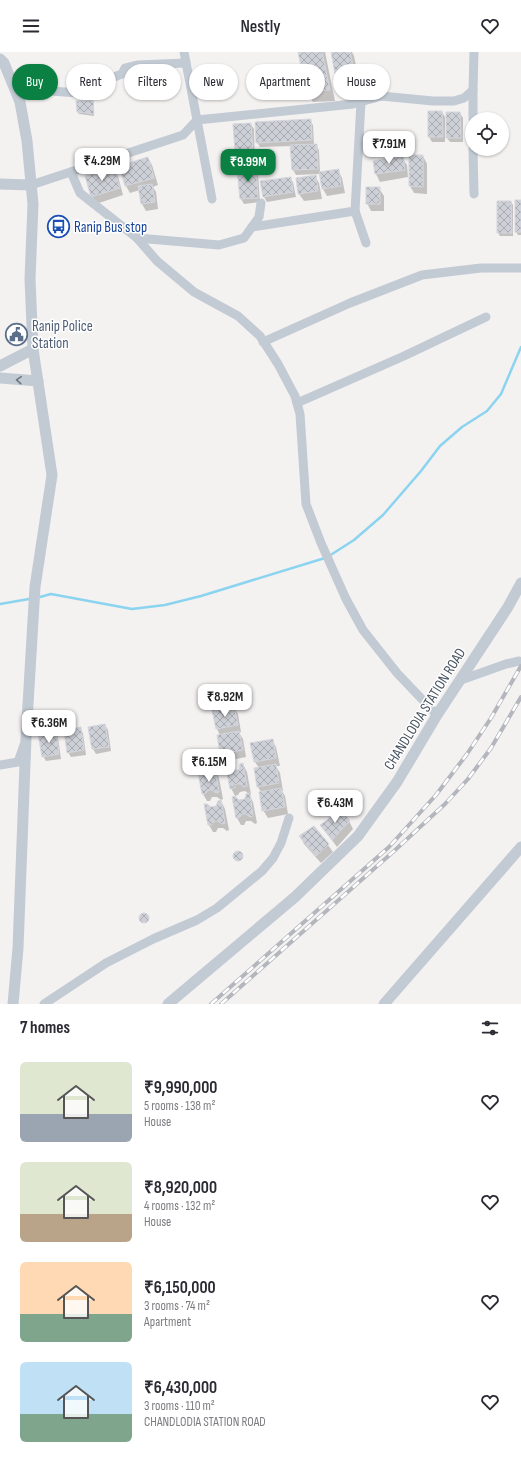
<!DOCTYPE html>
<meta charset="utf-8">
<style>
body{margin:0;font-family:"Sofia Sans Condensed",sans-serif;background:#f7f7f7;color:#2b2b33;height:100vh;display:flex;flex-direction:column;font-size:15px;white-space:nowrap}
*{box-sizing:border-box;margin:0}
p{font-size:13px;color:#7c7c81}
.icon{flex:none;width:22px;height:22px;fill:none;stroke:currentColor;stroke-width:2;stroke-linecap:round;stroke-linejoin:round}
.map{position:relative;height:952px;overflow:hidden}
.sheet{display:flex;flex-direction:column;background:#fff;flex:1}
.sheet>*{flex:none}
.banner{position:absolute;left:12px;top:12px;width:497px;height:36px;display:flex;gap:8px}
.tools{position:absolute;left:465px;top:60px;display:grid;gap:8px}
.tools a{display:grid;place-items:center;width:44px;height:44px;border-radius:50%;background:#fff;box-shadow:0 1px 3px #0004;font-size:20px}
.price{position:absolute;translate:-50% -34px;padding:0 9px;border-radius:8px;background:#fff;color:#222;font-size:13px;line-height:26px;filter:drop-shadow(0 1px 2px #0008)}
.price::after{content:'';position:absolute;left:50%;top:24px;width:12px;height:9px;margin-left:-6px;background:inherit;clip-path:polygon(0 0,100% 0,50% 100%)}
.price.selected{background:#0b8043;color:#fff}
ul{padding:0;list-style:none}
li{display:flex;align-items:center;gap:12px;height:100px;padding:0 20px}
li span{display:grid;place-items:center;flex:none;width:112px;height:80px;border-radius:6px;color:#555}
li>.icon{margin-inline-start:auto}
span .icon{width:48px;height:48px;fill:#fffc;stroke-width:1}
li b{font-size:17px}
h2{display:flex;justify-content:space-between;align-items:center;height:48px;padding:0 20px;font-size:17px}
.chip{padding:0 14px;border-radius:18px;background:#fff;box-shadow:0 1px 3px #0004;font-size:14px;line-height:36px}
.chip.selected{background:#0b8043;color:#fff}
header{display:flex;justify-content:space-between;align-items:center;height:52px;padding:0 20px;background:#fff;font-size:18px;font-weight:600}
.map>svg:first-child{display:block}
.shadow{fill:#0003}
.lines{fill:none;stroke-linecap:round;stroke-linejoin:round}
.stream{stroke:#8bd4f0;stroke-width:2.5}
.building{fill:url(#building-cross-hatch);stroke:#d5d7dd}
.minor{stroke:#c2cad3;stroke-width:9}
.tertiary{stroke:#c2cad3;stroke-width:11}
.rail-casing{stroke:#b3b6bc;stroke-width:4}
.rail{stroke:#fff;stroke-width:2.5;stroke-dasharray:8;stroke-linecap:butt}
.oneway{stroke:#6d7782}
.labels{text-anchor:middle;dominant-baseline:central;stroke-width:3;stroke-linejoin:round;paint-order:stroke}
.transit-label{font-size:15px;fill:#164399;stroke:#fff;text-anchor:start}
.service-label{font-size:15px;fill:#4e5e75;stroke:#fff;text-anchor:start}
.street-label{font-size:15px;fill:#485360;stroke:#fff}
</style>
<header><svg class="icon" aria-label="menu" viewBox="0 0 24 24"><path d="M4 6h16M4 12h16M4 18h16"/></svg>Nestly<svg class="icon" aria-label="heart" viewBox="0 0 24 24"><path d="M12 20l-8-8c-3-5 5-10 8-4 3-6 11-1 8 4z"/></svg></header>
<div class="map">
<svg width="521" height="952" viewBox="0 0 521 952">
<defs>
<pattern id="building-cross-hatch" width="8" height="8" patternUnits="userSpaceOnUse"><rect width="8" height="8" fill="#cdd0d6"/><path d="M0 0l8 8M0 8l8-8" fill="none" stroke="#a8abb1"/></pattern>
</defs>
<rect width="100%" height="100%" fill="#f4f1f1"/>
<g class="shadow">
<polygon points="299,0 325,0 335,49 313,50 307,40"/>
<polygon points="332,0 352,0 354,4 360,33 353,31 342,32 336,22"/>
<polygon points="93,49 94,51 94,64 79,62 78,60"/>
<polygon points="442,60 445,65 445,90 432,90 429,85"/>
<polygon points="460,61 463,66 463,90 450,90 447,86"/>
<polygon points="310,69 313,73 314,93 316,93 319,98 320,121 338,118 342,126 345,141 327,144 323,137 320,122 296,123 293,118 292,94 260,95 257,90"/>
<polygon points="251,72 254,77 255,116 258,121 260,150 244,152 241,147 240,118 237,112"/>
<polygon points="423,104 427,112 427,142 414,141 410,134"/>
<polygon points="148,106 152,113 158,133 153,135 156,140 158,157 146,159 142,152 140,138 130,141 126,134 120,114"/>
<polygon points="402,106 407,113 408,125 380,130 376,122 374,110"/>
<polygon points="113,117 118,124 123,143 96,152 92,144"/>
<polygon points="315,124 319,131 322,147 304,149 299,142 297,127"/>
<polygon points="290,126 293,130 296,145 267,150 264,145"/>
<polygon points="379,136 384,144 384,159 371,159 367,151"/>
<polygon points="521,149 521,183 518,183 516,180"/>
<polygon points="511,150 513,153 513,184 500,184 498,181"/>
<polygon points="234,655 238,662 241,680 239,681 243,687 246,705 226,709 221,702 220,683 217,677"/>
<polygon points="105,673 108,678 111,699 96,702 93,697 89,675"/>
<polygon points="80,676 83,681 86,703 71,705 68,700"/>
<polygon points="55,680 58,685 61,707 46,709 43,704"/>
<polygon points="272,688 276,695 280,714 276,714 280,721 283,739 282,739 285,744 288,762 268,766 263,758 261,740 258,735 255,717 259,716 255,710 252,692"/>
<polygon points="243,712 247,720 251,742 249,742 253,750 257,771 255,772 251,769 246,769 244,773 241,773 237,766 239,749 245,748 249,742 245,739 240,740 238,743 235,744 231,736 233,720 239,718"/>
<polygon points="215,718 219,726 223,747 221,748 217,745 212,745 210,749 207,749 203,742 199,722 205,725 211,724"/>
<polygon points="221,749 225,757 229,778 227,779 223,776 218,776 216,780 213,780 209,773 211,756 217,755"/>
<polygon points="349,769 353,777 337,795 321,773"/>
<polygon points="300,784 328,793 333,800 321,811 304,792"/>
<circle cx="238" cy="805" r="4"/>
<circle cx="145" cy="866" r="4"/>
</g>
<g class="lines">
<g class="stream">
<polyline points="329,504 354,488 383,463 421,419 440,394 462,375 487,359 501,342 521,295"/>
<polyline points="40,545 51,542 132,557 165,553 201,544 325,506"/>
<polyline points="0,552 29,547"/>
</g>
</g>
<g class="building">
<polygon points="298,0 322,0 330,38 306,40"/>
<polygon points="331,0 350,0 355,23 346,20 335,22"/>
<polygon points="93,48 94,62 77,60 76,49"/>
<polygon points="428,59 442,59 443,85 428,85"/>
<polygon points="446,60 460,60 461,86 446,86"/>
<polygon points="311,67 312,88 256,91 255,70"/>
<polygon points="251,71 254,112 236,113 233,72"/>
<polygon points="317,92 318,117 292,118 290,93"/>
<polygon points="409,103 423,103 423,135 409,134"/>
<polygon points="403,104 405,118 375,122 373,109"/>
<polygon points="148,105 154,126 125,134 119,114"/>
<polygon points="114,115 120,136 91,145 85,124"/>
<polygon points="256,115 258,146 240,147 237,117"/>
<polygon points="339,117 341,134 322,137 319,120"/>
<polygon points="316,123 318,139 298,142 296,126"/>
<polygon points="291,125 293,140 263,145 260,129"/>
<polygon points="152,132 155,150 141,152 138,134"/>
<rect x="366" y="135" width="14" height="17"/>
<rect x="515" y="148" width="6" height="32"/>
<polygon points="497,149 511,149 512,181 497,181"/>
<polygon points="234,654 238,673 216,677 212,658"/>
<polygon points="105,672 109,695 92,697 88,675"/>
<polygon points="81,675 84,698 67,701 64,678"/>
<polygon points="56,679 59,702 42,705 38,682"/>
<polygon points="239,679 243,698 220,702 217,683"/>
<polygon points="273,687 276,706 254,710 250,691"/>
<polygon points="243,711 247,734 244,735 240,732 236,732 234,736 230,737 226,716 229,715 233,718 239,718 240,712"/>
<polygon points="276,712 279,731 257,735 254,716"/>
<polygon points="215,717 219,740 216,741 212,738 208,738 206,741 202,742 198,721 201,721 205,724 211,723 212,718"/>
<polygon points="281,736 285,755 262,759 259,740"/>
<polygon points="250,741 253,764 250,765 246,762 242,762 240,765 236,766 232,745 235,744 239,748 245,747 246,742"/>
<polygon points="221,748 225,771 222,772 218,769 214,769 212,773 208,773 204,752 207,752 211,755 216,754 218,749"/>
<polygon points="341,758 350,769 332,788 320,773"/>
<polygon points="314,774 329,792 316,804 299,784"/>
<circle cx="238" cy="804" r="5"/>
<circle cx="144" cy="866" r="5"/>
</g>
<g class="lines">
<g class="minor">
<polyline points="17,43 50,39 79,41 86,38 93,31 101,28 114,25 122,22 125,16 137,13 186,11"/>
<polyline points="473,67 473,38"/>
<polyline points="473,97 474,142"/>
<polyline points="71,120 80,141 137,186 157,209 194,240 238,264 260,284 278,312 295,344 300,362 306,452 321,491 346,547 363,578 397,621 437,663"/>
<polyline points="31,133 183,83 197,68 184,0"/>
<polyline points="212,147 197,68 353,52 381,44 433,49 454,49 464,46 473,38 474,0"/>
<polyline points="355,159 366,191"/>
<polyline points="252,175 355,159 361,50"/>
<polyline points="137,186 219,193 244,186 259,165 261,151"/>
<polyline points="263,290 350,251 422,223 481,216 521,216"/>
<polyline points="297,351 404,304 486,265"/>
<polyline points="461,628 506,612 519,609"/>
<polyline points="0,713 18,710 24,693"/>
<polyline points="44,952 106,911 153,887 197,868 217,856 262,819 273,806 281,791 289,766"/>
</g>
<g class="tertiary">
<polyline points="0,7 4,11 20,50 27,89 33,152 30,227 33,297 52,423 35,535 26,686 18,896 13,952"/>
<polyline points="0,132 31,133"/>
<polyline points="0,314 33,297"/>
<polyline points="0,326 38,329"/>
<polyline points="168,952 295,845 358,784 397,730 437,663 508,555 521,531"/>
<polyline points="384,952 521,795"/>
</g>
<defs>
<g id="rail">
<polyline points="211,952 389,795 436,743 467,702 491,666 521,614"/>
<polyline points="221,952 393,800 445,752 468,727 491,696 521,645"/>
</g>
</defs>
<use href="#rail" class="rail-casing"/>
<use href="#rail" class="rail"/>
</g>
<defs><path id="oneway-chevron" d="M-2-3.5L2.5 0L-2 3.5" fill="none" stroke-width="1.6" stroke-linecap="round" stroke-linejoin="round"/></defs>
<use class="oneway" href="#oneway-chevron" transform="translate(19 328) rotate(-176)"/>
<defs>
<symbol id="bus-ring" viewBox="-11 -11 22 22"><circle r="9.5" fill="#fff" stroke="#1a4fb4" stroke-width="1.5"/><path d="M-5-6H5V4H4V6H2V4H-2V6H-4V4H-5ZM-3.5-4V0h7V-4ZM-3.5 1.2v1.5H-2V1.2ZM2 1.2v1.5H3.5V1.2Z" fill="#1a4fb4"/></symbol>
<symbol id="civic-ring" viewBox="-11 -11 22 22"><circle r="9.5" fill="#fff" stroke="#5c6f8a" stroke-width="1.5"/><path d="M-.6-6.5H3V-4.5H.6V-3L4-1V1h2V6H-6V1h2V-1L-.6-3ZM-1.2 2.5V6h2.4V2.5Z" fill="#5c6f8a"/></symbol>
</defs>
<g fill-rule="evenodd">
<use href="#bus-ring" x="46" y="162" width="25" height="25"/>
<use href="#civic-ring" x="4" y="270" width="25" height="25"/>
</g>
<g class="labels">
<g class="transit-label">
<text x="74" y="175">Ranip Bus stop</text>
</g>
<g class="service-label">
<text x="32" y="274">Ranip Police<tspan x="32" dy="17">Station</tspan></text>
</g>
<g class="street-label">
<text transform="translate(425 657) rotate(-58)">CHANDLODIA STATION ROAD</text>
</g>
</g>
</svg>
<div class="tools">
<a><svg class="icon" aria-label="locate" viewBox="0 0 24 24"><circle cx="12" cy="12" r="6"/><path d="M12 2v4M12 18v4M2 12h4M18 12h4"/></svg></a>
</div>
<b class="price" style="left:389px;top:113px">₹7.91M</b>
<b class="price" style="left:102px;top:130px">₹4.29M</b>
<b class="price selected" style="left:248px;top:131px">₹9.99M</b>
<b class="price" style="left:225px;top:666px">₹8.92M</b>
<b class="price" style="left:49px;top:692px">₹6.36M</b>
<b class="price" style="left:209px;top:731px">₹6.15M</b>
<b class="price" style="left:335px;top:772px">₹6.43M</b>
<div class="banner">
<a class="chip selected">Buy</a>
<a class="chip">Rent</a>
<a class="chip">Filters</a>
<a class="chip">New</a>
<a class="chip">Apartment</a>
<a class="chip">House</a>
</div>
</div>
<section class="sheet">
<h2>7 homes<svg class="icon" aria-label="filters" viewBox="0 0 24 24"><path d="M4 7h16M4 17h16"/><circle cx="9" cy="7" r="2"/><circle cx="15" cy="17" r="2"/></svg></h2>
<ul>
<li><span style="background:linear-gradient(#dfe7d0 65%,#9aa5b1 0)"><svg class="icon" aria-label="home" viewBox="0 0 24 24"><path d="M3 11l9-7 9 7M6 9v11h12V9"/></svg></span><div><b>₹9,990,000</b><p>5 rooms · 138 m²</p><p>House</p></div><svg class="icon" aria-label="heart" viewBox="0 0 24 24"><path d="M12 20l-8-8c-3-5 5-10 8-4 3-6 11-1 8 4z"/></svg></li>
<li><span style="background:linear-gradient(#dfe7d0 65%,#b9a48a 0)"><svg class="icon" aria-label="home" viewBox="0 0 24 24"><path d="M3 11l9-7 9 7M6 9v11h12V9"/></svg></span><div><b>₹8,920,000</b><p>4 rooms · 132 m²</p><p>House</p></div><svg class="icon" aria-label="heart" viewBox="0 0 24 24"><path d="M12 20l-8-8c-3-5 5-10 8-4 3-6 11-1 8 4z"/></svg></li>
<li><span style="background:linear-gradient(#ffd9b3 65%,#7fa58c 0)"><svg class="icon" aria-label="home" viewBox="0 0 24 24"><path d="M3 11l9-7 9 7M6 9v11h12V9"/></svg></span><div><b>₹6,150,000</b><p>3 rooms · 74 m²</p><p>Apartment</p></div><svg class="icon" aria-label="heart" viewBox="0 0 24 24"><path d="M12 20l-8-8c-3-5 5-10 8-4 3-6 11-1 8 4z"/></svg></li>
<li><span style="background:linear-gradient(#bfe0f5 65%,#7fa58c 0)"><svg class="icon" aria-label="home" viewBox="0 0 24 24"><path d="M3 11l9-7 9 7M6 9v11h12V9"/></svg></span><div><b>₹6,430,000</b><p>3 rooms · 110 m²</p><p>CHANDLODIA STATION ROAD</p></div><svg class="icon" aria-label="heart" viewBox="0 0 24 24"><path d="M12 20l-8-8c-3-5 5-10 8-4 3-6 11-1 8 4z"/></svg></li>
</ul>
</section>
